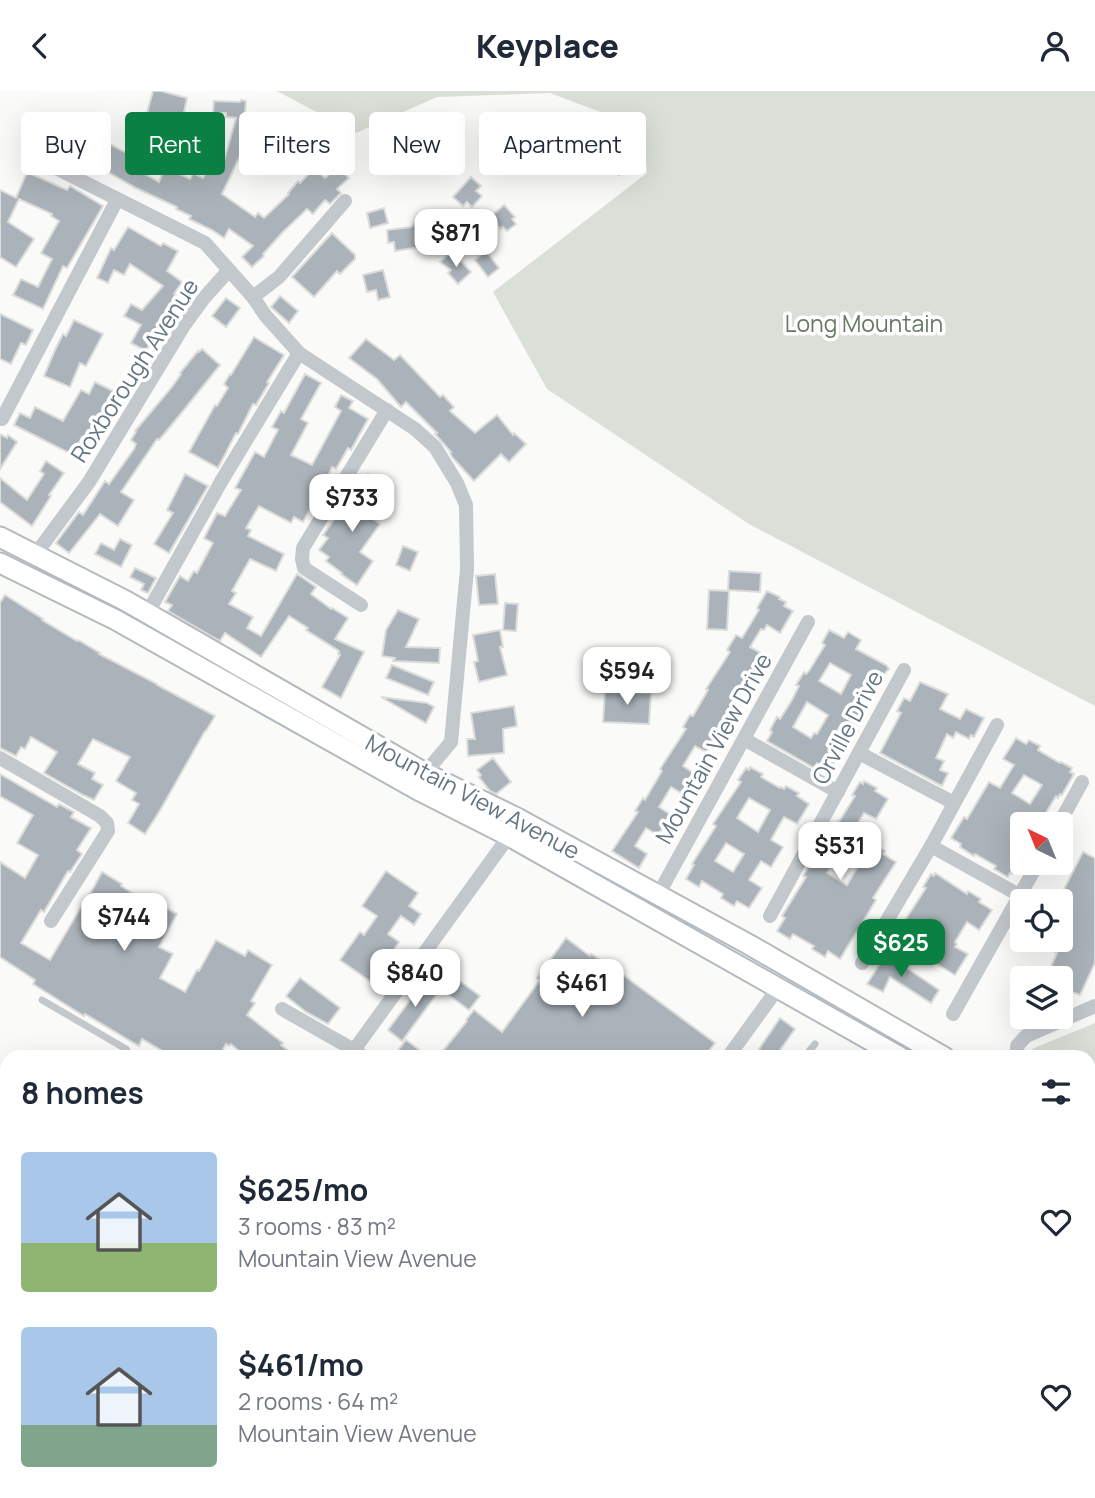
<!DOCTYPE html>
<meta charset="utf-8">
<style>
body{margin:0;font-family:Manrope,sans-serif;background:#f6f6f7;color:#1f2937;height:100vh;display:flex;flex-direction:column;font-size:26px;white-space:nowrap}
*{box-sizing:border-box;margin:0}
p{font-size:23px;color:#747a83}
.icon{flex:none;width:38px;height:38px;fill:none;stroke:currentColor;stroke-width:2;stroke-linecap:round;stroke-linejoin:round}
.map{position:relative;flex:1;overflow:hidden}
.drawer{position:absolute;left:0px;top:959px;width:1096px;height:448px;display:flex;flex-direction:column;background:#fff;border-radius:21px 21px 0 0;box-shadow:0 7px 28px #0002}
.drawer>*{flex:none}
.hud{position:absolute;left:21px;top:21px;width:700px;height:63px;display:flex;gap:14px}
.needle{width:46px;rotate:317deg}
.fabs{position:absolute;left:1010px;top:721px;display:grid;gap:14px}
.fabs a{display:grid;place-items:center;width:63px;height:63px;border-radius:7px;background:#fff;box-shadow:0 7px 28px #0002;font-size:35px}
.price{position:absolute;translate:-50% -60px;padding:0 16px;border-radius:14px;background:#fff;color:#222;font-size:23px;line-height:46px;filter:drop-shadow(0 2px 4px #0008)}
.price::after{content:'';position:absolute;left:50%;top:42px;width:21px;height:16px;margin-left:-10px;background:inherit;clip-path:polygon(0 0,100% 0,50% 100%)}
.price.active{background:#0b8043;color:#fff}
ul{padding:0;list-style:none}
li{display:flex;align-items:center;gap:21px;height:175px;padding:0 21px}
li span{display:grid;place-items:center;flex:none;width:196px;height:140px;border-radius:7px;color:#555}
li>.icon{margin-inline-start:auto}
span .icon{width:84px;height:84px;fill:#fffc;stroke-width:1}
li b{font-size:30px}
h2{display:flex;justify-content:space-between;align-items:center;height:84px;padding:0 21px;font-size:30px}
.pill{padding:0 24px;border-radius:7px;background:#fff;box-shadow:0 7px 28px #0002;font-size:24px;line-height:63px}
.pill.active{background:#0b8043;color:#fff}
header{display:flex;justify-content:space-between;align-items:center;height:91px;padding:0 21px;background:#fff;font-size:32px;font-weight:800}
.map>svg:first-child{display:block}
.built{fill:#e8e9e9}
.green{fill:#dadfd7}
.lines{fill:none;stroke-linecap:round;stroke-linejoin:round}
.canal{stroke:#bbc7cb;stroke-width:14}
.building{fill:#aab3b9;stroke:#dcdcda;stroke-width:2;fill-rule:evenodd}
.secondary-casing{stroke:#b3babf;stroke-width:23}
.lane{stroke:#c3c8cc;stroke-width:7}
.street{stroke:#c3c8cc;stroke-width:14}
.secondary{stroke:#fff;stroke-width:19}
.labels{text-anchor:middle;dominant-baseline:central;stroke-width:7;stroke-linejoin:round;paint-order:stroke}
.park-label{font-size:23px;fill:#687a64;stroke:#fff}
.street-label{font-size:23px;fill:#657683;stroke:#fff}
</style>
<header><svg class="icon" aria-label="back" viewBox="0 0 24 24"><path d="M15 5l-7 7 7 7"/></svg>Keyplace<svg class="icon" aria-label="person" viewBox="0 0 24 24"><circle cx="12" cy="8" r="4"/><path d="M4 21q1-7 8-7t8 7"/></svg></header>
<div class="map">
<svg width="1095" height="1407" viewBox="0 0 1095 1407">
<rect width="100%" height="100%" fill="#fafaf8"/>
<g class="built">
<polygon points="1089,1084 1095,1087 1095,1407 90,1407 79,1400 1088,1400"/>
<polygon points="7,1270 7,1355 0,1351 0,1280"/>
</g>
<g class="green">
<polygon points="277,0 1095,0 1095,615 749,433 547,298 493,201 647,82 643,37 550,2 437,6 356,42"/>
<polygon points="1095,932 1095,1037 1089,1033 1088,966 1032,966 1032,958"/>
<polygon points="923,1400 1082,1400 1089,1407 908,1407"/>
</g>
<g class="lines">
<g class="canal">
<polyline points="0,1286 7,1285"/>
<polyline points="737,1400 746,1407"/>
</g>
</g>
<g class="building">
<polygon points="153,0 161,0 187,7 184,21 188,23 182,47 143,37"/>
<polygon points="241,9 246,10 245,23 249,27 245,27 244,41 273,49 288,62 281,71 278,68 269,80 257,70 240,65 222,103 255,126 258,122 264,127 289,103 288,102 298,90 300,92 314,77 325,87 338,75 349,87 337,98 341,102 330,113 325,109 313,123 307,118 282,142 263,163 264,165 252,176 242,166 253,155 229,138 224,147 212,139 189,128 191,125 176,118 177,116 136,97 94,73 90,79 77,71 78,68 58,57 60,53 49,48 52,43 47,40 54,27 61,32 63,28 89,42 96,30 109,37 103,49 137,68 132,76 159,91 165,76 190,88 193,82 203,87 211,72 222,78 236,27 226,26 226,22 213,22 214,10 240,11"/>
<polygon points="575,32 584,39 559,71 557,70 567,41"/>
<polygon points="307,33 320,36 316,54 302,50"/>
<polygon points="614,58 630,70 619,84 603,72"/>
<polygon points="27,81 67,99 70,95 103,115 67,177 63,175 43,218 13,204 21,188 38,196 52,168 41,162 59,130 51,125 52,123 19,108 8,131 34,148 16,176 0,166 0,99 16,107"/>
<polygon points="471,86 481,95 476,100 482,105 472,116 467,111 463,115 453,106"/>
<polygon points="504,114 515,126 512,128 516,133 507,140 503,136 501,138 490,126"/>
<polygon points="384,117 388,132 370,137 367,122"/>
<polygon points="429,120 437,130 427,139 442,150 430,163 420,156 395,160 394,151 388,152 387,139 411,136"/>
<polygon points="128,136 161,155 163,152 178,160 167,180 182,191 174,203 178,205 151,246 153,247 146,260 131,252 141,234 124,225 131,213 142,219 163,195 130,173 124,184 114,179 108,192 97,187 111,157 114,159"/>
<polygon points="332,142 355,164 355,168 340,183 337,180 314,206 292,186"/>
<polygon points="486,160 499,177 488,186 475,169"/>
<polygon points="449,163 459,171 461,170 471,181 458,193 448,182 451,179 440,171"/>
<polygon points="383,179 390,206 378,209 376,199 367,201 363,184"/>
<polygon points="280,205 298,220 289,232 271,216"/>
<polygon points="226,207 240,217 226,236 212,225"/>
<polygon points="0,223 33,239 26,254 21,252 11,273 0,268"/>
<polygon points="74,229 103,243 86,275 80,272 70,296 44,285 55,259 63,243 66,245"/>
<polygon points="254,246 284,264 267,291 269,292 256,314 253,313 238,343 236,342 218,377 189,361 215,314 217,315 228,297 224,293 230,283 231,284"/>
<polygon points="366,248 394,269 400,264 440,306 443,304 454,316 450,320 475,342 497,324 513,344 514,342 526,353 509,371 501,363 474,390 452,366 450,362 451,361 435,343 437,342 406,311 401,316 377,288 349,267"/>
<polygon points="202,258 220,274 179,325 159,349 157,348 121,401 134,409 118,435 100,423 69,462 56,452 79,421 83,424 105,390 109,393 134,358 136,353 131,349 136,341 135,340 172,296 181,283 180,282 198,260 199,261"/>
<polygon points="305,283 321,292 301,328 308,332 291,364 312,374 341,320 335,316 341,304 353,310 349,317 368,328 351,359 348,357 336,378 332,376 321,400 325,402 319,413 314,411 303,431 294,426 291,432 259,415 246,437 251,439 248,445 284,463 276,480 250,468 232,500 236,502 229,513 253,526 247,537 261,545 297,483 316,496 311,503 331,518 332,517 348,527 335,548 364,561 341,607 322,596 340,564 338,563 339,560 306,539 308,537 289,525 261,566 225,542 220,550 168,520 172,514 165,511 180,485 188,490 194,480 197,482 213,452 204,447 217,422 225,425 241,399 235,397 255,361 264,366 278,339 272,336 281,320 284,322"/>
<polygon points="95,291 117,302 91,351 82,346 73,364 14,334 20,322 30,327 35,316 63,330 81,299 89,303"/>
<polygon points="0,343 7,347 8,344 17,351 0,378"/>
<polygon points="46,370 64,382 49,404 51,405 32,435 0,411 0,387 27,409 44,383 40,380"/>
<polygon points="185,383 208,395 169,462 154,453 173,422 167,419"/>
<polygon points="368,383 382,393 368,411 369,412 363,421 380,433 360,461 373,470 357,494 341,483 342,482 326,470 329,466 319,459 328,447 323,444"/>
<polygon points="120,448 132,454 121,476 95,463 101,452 114,459"/>
<polygon points="403,455 418,461 410,480 396,474"/>
<polygon points="135,477 156,487 148,502 141,499 144,493 130,486"/>
<polygon points="729,480 761,482 760,501 728,499"/>
<polygon points="495,483 498,513 479,514 476,485"/>
<polygon points="709,499 729,500 727,539 707,538"/>
<polygon points="767,500 780,506 779,508 786,511 784,515 793,520 780,542 767,534 764,539 761,538 750,556 763,563 706,661 695,655 683,675 695,683 683,703 671,696 659,716 671,724 658,744 646,737 635,755 647,763 639,777 612,760 638,721 635,720 643,707 645,709 662,680 660,678 686,638 683,636 690,624 693,625 708,599 706,598 730,561 727,559 736,544 742,547 759,519 757,517"/>
<polygon points="5,504 43,528 42,529 77,550 78,549 100,562 99,563 157,593 157,594 215,625 206,640 205,640 162,716 145,743 128,732 139,713 132,709 136,702 116,690 130,666 93,648 78,673 95,682 92,688 103,694 94,709 83,704 44,682 57,661 31,646 25,658 21,656 16,665 0,657 0,512"/>
<polygon points="505,512 518,513 516,540 503,539"/>
<polygon points="398,519 419,528 406,556 440,557 439,572 393,570 395,567 382,565 386,539"/>
<polygon points="500,539 503,556 500,556 507,584 479,591 474,571 478,570 473,544"/>
<path d="M829,539l15,8 4,-6 13,8 -5,9 30,16 3,4 -10,10 -5,10 -9,-5 -11,18 12,7 -12,21 -12,-7 -12,19 12,8 -12,20 -13,-7 -3,5 -47,-27 5,-9 -2,-2 7,-13 3,2 12,-19 7,-14 -3,-1 8,-13 2,2 3,-3 16,-26 -3,-2zM830,572l21,12 -10,19 -22,-13zM807,611l21,13 -11,19 -3,-1 -3,5 -18,-11z"/>
<polygon points="392,574 434,591 428,604 386,587"/>
<polygon points="920,591 948,603 940,618 960,628 966,618 984,627 974,646 971,644 969,648 956,641 953,647 947,643 936,667 944,670 940,679 948,682 942,695 880,662 901,622 897,620 904,607 910,610"/>
<polygon points="605,600 651,602 649,633 603,631"/>
<polygon points="381,606 427,612 434,616 426,632"/>
<polygon points="514,615 517,635 503,638 504,662 468,665 467,648 475,648 471,622"/>
<path d="M1016,647l10,6 3,-4 11,6 -2,4 22,13 1,-1 11,6 -2,4 4,2 -12,21 -2,-1 -2,4 -2,-2 -17,28h-17v5l-8,13 8,5v10l-10,17 -2,-1 -2,4 -14,-8 2,-3 -21,-12 -1,2 -14,-9 1,-3 -10,-6 13,-21 3,2 22,-37 11,6 14,-23 -11,-6zM1024,684l18,10 -12,19 -18,-11z"/>
<polygon points="493,667 511,691 496,703 490,700 479,686 481,684 477,679"/>
<path d="M750,676l13,7 -2,3 19,11 1,-1 3,2 2,-3 13,7 -2,3 12,8 -12,20 -13,-7 -7,12 -6,11 12,7 -12,20 -10,-6 -12,19 13,8 -13,20 -12,-7 -3,5 -13,-8 2,-4 -21,-13 -3,6 -13,-8 8,-14 -2,-1 24,-38 -3,-2 28,-42 -3,-2 8,-12 3,2zM749,707l21,12 -12,22 -21,-14zM726,752l18,11 -11,18 -18,-11z"/>
<polygon points="0,683 57,716 59,713 74,721 71,726 91,737 77,759 82,763 70,781 68,780 44,821 41,819 21,852 50,869 84,811 85,812 102,781 122,793 121,795 151,814 153,810 177,823 159,856 173,863 160,887 185,901 197,879 199,880 216,849 245,865 248,859 272,874 251,910 255,912 247,924 283,952 281,954 296,966 246,966 231,953 229,955 226,953 219,966 173,966 142,948 139,955 85,923 84,925 33,893 35,889 0,866 0,771 25,787 38,764 17,752 33,724 0,705"/>
<path d="M864,690l13,7 -2,3 13,8 -12,20 -12,-6 -11,18 32,20 -2,3 13,8 -23,36 3,2 -36,59 -12,-8 -3,6 -13,-8 2,-3 -21,-12 -3,5 -13,-8 8,-13 -3,-2 24,-39 -3,-1 8,-13 3,2 2,-3 17,-27 -3,-1 8,-13 1,1 16,-26 -3,-1 8,-13 3,2zM841,760l19,12 -13,22 -20,-12z"/>
<polygon points="1083,761 1095,767 1095,872 1080,904 1069,900 1060,920 1060,887 1046,887 1057,862 1030,849 1060,849 1060,806"/>
<polygon points="386,780 418,802 409,815 421,823 414,834 401,825 388,843 399,851 391,863 394,865 374,893 340,869 360,841 364,844 377,825 362,815"/>
<polygon points="935,782 967,803 968,800 981,808 979,811 992,819 979,839 967,831 955,851 957,853 955,856 968,863 955,884 897,849 903,839 900,837 926,797 923,796 931,783 934,785"/>
<polygon points="566,847 590,865 591,863 619,881 715,952 704,966 438,966 467,930 466,929 474,919 502,941 540,889 537,887"/>
<polygon points="886,863 939,899 931,912 890,886 883,901 867,893"/>
<polygon points="453,885 480,905 469,919 442,899"/>
<polygon points="427,886 442,896 402,950 388,939"/>
<polygon points="300,887 340,917 328,933 306,921 286,905"/>
<polygon points="780,927 795,938 775,966 770,966 759,958"/>
<polygon points="406,949 429,966 393,966"/>
</g>
<g class="lines">
<defs>
<g id="secondary">
<polyline points="0,446 126,510 425,682 519,728 748,853 944,966"/>
<polyline points="0,472 116,529 418,699 509,745 900,966"/>
<polyline points="1088,1050 1095,1053"/>
<polyline points="1088,1073 1095,1076"/>
</g>
</defs>
<use href="#secondary" class="secondary-casing"/>
<g class="lane">
<polyline points="42,909 126,958 131,966"/>
<polyline points="804,966 815,953"/>
<polyline points="1088,1123 1095,1127"/>
<polyline points="1088,1172 1095,1167"/>
<polyline points="1088,1207 1095,1203"/>
<polyline points="0,1264 7,1255"/>
<polyline points="1088,1290 1095,1295"/>
<polyline points="0,1367 7,1372"/>
<polyline points="50,1400 61,1407"/>
<polyline points="764,1407 766,1400"/>
</g>
<g class="street">
<polyline points="42,70 205,152 229,179"/>
<polyline points="253,206 279,186 345,110"/>
<polyline points="2,328 117,109"/>
<polyline points="35,464 89,391 183,236 204,207 229,179 253,206 265,224 299,262 415,338 435,356 457,392 466,414 467,478 451,651 425,682"/>
<polyline points="361,514 304,477 302,468 303,457 387,319"/>
<polyline points="147,523 222,389 299,262"/>
<polyline points="744,648 838,701"/>
<polyline points="859,662 954,712"/>
<polyline points="0,667 100,725 107,732 108,740 51,830"/>
<polyline points="1059,733 1082,691"/>
<polyline points="931,755 1019,804"/>
<polyline points="658,804 808,531"/>
<polyline points="770,825 904,579"/>
<polyline points="862,872 931,755 997,634"/>
<polyline points="282,918 354,959 364,966"/>
<polyline points="953,923 1038,772"/>
<polyline points="354,959 509,745"/>
<polyline points="728,966 778,897"/>
<polyline points="1018,966 1017,955 1026,945 1095,915"/>
</g>
<use href="#secondary" class="secondary"/>
</g>
<g class="labels">
<g class="park-label">
<text x="864" y="232">Long Mountain</text>
</g>
<g class="street-label">
<text transform="translate(134 279) rotate(-57)">Roxborough Avenue</text>
<text transform="translate(847 636) rotate(-62)">Orville Drive</text>
<text transform="translate(713 657) rotate(-61)">Mountain View Drive</text>
<text transform="translate(473 705) rotate(28)">Mountain View Avenue</text>
</g>
</g>
</svg>
<div class="fabs">
<a><svg class="needle" viewBox="-14 -14 28 28"><path d="M0-13l5 13h-10z" fill="#e53935"/><path d="M0 13l5-13h-10z" fill="#747a83"/></svg></a>
<a><svg class="icon" aria-label="locate" viewBox="0 0 24 24"><circle cx="12" cy="12" r="6"/><path d="M12 2v4M12 18v4M2 12h4M18 12h4"/></svg></a>
<a><svg class="icon" aria-label="layers" viewBox="0 0 24 24"><path d="M12 4l9 5-9 5-9-5zM3 14l9 5 9-5"/></svg></a>
</div>
<b class="price" style="left:456px;top:178px">$871</b>
<b class="price" style="left:352px;top:443px">$733</b>
<b class="price" style="left:627px;top:616px">$594</b>
<b class="price" style="left:840px;top:791px">$531</b>
<b class="price" style="left:124px;top:862px">$744</b>
<b class="price active" style="left:901px;top:888px">$625</b>
<b class="price" style="left:415px;top:918px">$840</b>
<b class="price" style="left:582px;top:928px">$461</b>
<div class="hud">
<a class="pill">Buy</a>
<a class="pill active">Rent</a>
<a class="pill">Filters</a>
<a class="pill">New</a>
<a class="pill">Apartment</a>
</div>
<section class="drawer">
<h2>8 homes<svg class="icon" aria-label="filters" viewBox="0 0 24 24"><path d="M4 7h16M4 17h16"/><circle cx="9" cy="7" r="2"/><circle cx="15" cy="17" r="2"/></svg></h2>
<ul>
<li><span style="background:linear-gradient(#a9c7e8 65%,#8fb573 0)"><svg class="icon" aria-label="home" viewBox="0 0 24 24"><path d="M3 11l9-7 9 7M6 9v11h12V9"/></svg></span><div><b>$625/mo</b><p>3 rooms · 83 m²</p><p>Mountain View Avenue</p></div><svg class="icon" aria-label="heart" viewBox="0 0 24 24"><path d="M12 20l-8-8c-3-5 5-10 8-4 3-6 11-1 8 4z"/></svg></li>
<li><span style="background:linear-gradient(#a9c7e8 70%,#7fa58c 0)"><svg class="icon" aria-label="home" viewBox="0 0 24 24"><path d="M3 11l9-7 9 7M6 9v11h12V9"/></svg></span><div><b>$461/mo</b><p>2 rooms · 64 m²</p><p>Mountain View Avenue</p></div><svg class="icon" aria-label="heart" viewBox="0 0 24 24"><path d="M12 20l-8-8c-3-5 5-10 8-4 3-6 11-1 8 4z"/></svg></li>
</ul>
</section>
</div>
